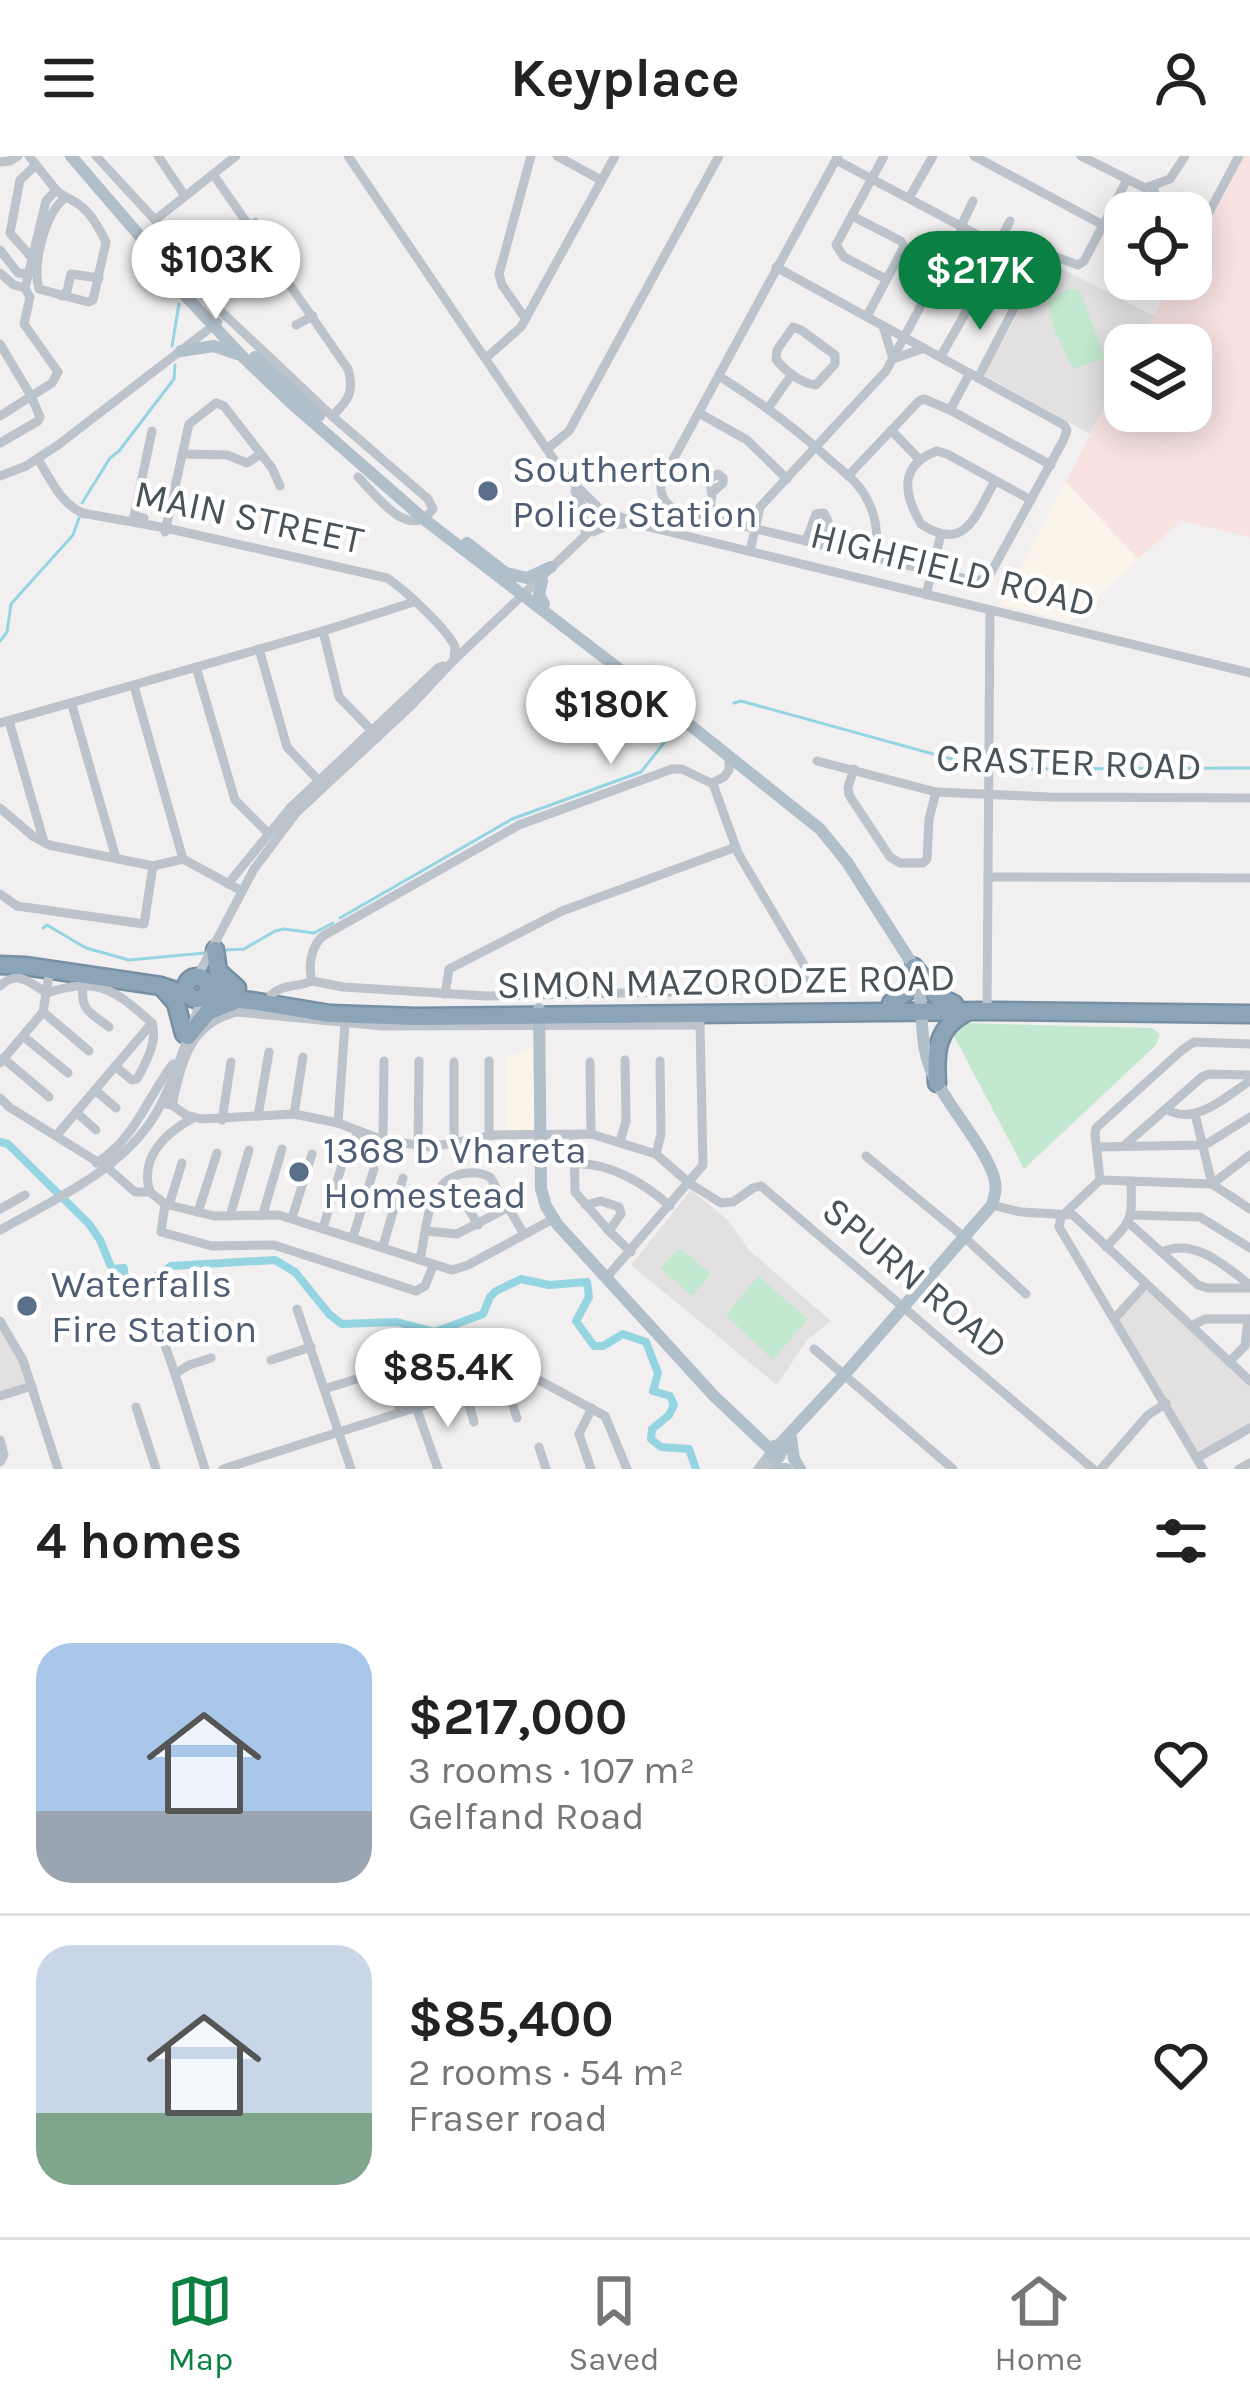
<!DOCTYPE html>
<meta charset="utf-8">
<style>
body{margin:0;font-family:Karla,sans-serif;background:#f6f6f6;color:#222;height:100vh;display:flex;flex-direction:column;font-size:45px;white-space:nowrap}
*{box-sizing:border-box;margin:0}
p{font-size:39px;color:#767676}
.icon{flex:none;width:66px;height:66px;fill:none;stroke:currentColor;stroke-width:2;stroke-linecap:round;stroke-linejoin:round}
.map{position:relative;height:1313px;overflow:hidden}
.sheet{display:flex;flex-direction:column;background:#fff;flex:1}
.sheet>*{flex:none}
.buttons{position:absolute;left:1104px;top:36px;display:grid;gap:24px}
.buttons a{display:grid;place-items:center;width:108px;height:108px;border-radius:24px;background:#fff;box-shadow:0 6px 30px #0003;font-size:60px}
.price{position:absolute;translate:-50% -102px;padding:0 27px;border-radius:42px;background:#fff;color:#222;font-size:39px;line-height:78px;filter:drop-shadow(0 3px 6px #0008)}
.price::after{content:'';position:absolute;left:50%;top:72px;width:36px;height:27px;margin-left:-18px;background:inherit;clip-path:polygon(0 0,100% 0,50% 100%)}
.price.current{background:#0b8043;color:#fff}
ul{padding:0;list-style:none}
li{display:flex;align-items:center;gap:36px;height:300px;padding:0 36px}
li+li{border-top:3px solid #e0e0e0}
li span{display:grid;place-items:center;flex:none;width:336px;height:240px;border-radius:36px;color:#555}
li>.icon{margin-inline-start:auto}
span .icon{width:144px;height:144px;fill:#fffc;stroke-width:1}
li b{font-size:51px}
h2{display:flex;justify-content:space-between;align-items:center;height:144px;padding:0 36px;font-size:51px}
header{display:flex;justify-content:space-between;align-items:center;height:156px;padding:0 36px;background:#fff;font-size:54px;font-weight:700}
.tab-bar{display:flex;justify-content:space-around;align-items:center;height:168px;border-top:3px solid #e0e0e0;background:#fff;font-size:33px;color:#767676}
.tab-bar a{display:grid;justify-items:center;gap:6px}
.tab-bar .current{color:#0b8043}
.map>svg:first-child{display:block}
.commercial{fill:#faf4ea}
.education{fill:#e2e0e0}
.medical{fill:#f8e2e2}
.green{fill:#c2e9cf}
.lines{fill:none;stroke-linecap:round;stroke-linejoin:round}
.stream{stroke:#94d5e1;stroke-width:3}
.river{stroke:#94d5e1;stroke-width:8}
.highway-casing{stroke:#778fa3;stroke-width:21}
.minor{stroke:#bcc3ca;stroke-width:9}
.major{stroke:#b1bfca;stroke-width:12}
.highway{stroke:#8ca4b7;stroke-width:16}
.service-dot{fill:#5c6f8a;stroke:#fff;stroke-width:4.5}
.labels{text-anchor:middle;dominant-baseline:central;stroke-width:9;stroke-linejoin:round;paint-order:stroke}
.service-label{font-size:39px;fill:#4e5e75;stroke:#fff;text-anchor:start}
.street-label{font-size:39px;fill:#49535a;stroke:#fff}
</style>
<header><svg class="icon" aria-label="menu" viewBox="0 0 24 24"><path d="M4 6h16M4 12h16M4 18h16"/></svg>Keyplace<svg class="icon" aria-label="person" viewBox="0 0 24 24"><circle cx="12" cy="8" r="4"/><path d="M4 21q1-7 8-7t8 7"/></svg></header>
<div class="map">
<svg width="1250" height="1313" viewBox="0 0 1250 1313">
<rect width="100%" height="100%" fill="#f1efef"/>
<g class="commercial">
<polygon points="1066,326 1138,403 1070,466 1000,448"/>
<polygon points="538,889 539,976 507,977 507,901"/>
</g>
<g class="education">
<polygon points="1047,105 1154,160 1138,189 1125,189 1125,213 1090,278 984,219"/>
<polygon points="691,1034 728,1064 749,1094 831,1165 807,1184 777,1229 631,1109"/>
<polygon points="1143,1136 1148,1136 1250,1228 1250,1269 1201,1296 1196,1294 1120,1165 1120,1161"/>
<polygon points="0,1172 15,1194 28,1228 0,1236"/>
</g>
<polygon class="medical" points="1241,0 1250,0 1250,381 1181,365 1138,403 1066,326 1125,213 1125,255 1191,255 1191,189 1138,189 1174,123 1191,123 1191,92"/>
<g class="green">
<polygon points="1068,133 1078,134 1082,140 1105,202 1073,213 1055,176 1048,146"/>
<polygon points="962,867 1152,872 1160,878 1156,889 1024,1013 953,878"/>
<polygon points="680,1092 711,1118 692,1140 660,1112"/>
<polygon points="758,1120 808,1163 773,1204 726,1159"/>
</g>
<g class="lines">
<g class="stream">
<polyline points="253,65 256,63"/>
<polyline points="196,110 246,70"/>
<polyline points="172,190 179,148"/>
<polyline points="82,347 110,302 119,295 174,223 175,209"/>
<polyline points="0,485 7,476 11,448 73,379 79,362"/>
<polyline points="734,547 741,545 984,612"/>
<polyline points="994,613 1250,612"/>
<polyline points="340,762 512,663 641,616 679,568"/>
<polyline points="43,772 47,769 86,792 129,804 205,797"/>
<polyline points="225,794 244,793 275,775 284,773 314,777 333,767"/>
</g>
<polyline class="river" points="0,986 8,988 89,1068 100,1084 112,1113 124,1112 125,1138 138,1140 147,1127 171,1110 275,1104 295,1116 330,1159 342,1168 397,1166 435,1176 483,1158 490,1141 496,1135 521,1123 549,1129 587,1126 589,1141 576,1165 594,1190 603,1190 623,1178 646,1186 658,1217 653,1235 670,1240 674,1249 669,1259 652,1273 651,1283 661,1291 689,1293 696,1313"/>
<defs>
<g id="highway">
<polyline points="215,794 218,815 237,832"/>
<polyline points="0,809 25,810 161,830 188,839"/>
<polyline points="914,811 937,840 954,848"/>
<circle cx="197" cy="832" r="11"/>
<polyline points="208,827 236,833"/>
<polyline points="162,831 176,847 184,878"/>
<polyline points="204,841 252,845 330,858 416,861 987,855 1250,858"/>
<polyline points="891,847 908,835 914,811"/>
<polyline points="188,880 208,856 235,845"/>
<path d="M937,927c-2,-30 -1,-56 30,-71"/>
</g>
</defs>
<use href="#highway" class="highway-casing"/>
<g class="minor">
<path d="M96,0l59,64 21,42 34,39 122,115 96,83 5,10c-24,33 -55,-12 -75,-32"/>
<polyline points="158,0 185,40"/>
<polyline points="348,0 565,320"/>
<polyline points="557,0 601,24"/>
<polyline points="884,0 836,89 844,101 886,123"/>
<polyline points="974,0 1103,69"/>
<polyline points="1081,0 1145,32 1170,23 1185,0"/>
<polyline points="836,4 1036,110"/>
<polyline points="0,6 10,5 18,0"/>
<path d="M213,18l135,195c7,23 0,32 -16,47"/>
<polyline points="1152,30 1159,46 1156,57"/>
<path d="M56,34c9,8 17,9 26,17 11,9 17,22 24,35l-13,58 -5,2 -49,-13c-7,-24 6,-76 26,-91"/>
<polyline points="909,42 933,0"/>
<polyline points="852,60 901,85 904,91 867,160"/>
<polyline points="155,64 236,0"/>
<polyline points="961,70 973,45"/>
<polyline points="997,90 1010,65"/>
<polyline points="1191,90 1239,0"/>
<polyline points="0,94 18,117 29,118"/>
<polyline points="33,103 10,77 20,24 36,9"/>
<path d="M776,111l288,158 3,5 -3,9 -76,139 -4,2h-14l-293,-70c-12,-5 -19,-17 -15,-30l176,-324"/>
<polyline points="0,117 14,129 25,132"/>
<polyline points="1137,123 1163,137 1172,123"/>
<polyline points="62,140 67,135 71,118 99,122"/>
<polyline points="525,162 502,129 499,118 531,0"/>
<polyline points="296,169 313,160"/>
<polyline points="883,170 893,203 924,192"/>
<path d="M793,171l8,3 34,25v9l-19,21c-14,-1 -32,-15 -40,-26l1,-9z"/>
<polyline points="0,188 31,240 40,261 38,265 0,287"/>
<polyline points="941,200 979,133 984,132 1018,149"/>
<polyline points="486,202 521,171 615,0"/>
<path d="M719,220c41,26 77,52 112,85 12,10 25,20 33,33 12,19 15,42 11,63"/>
<polyline points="978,222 1036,110 1048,98 1078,109 1084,105 1127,24"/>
<polyline points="769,251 792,218"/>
<polyline points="950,254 970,217"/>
<polyline points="699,257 747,284 787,323"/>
<polyline points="0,260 52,227 58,216 24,168 30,141 25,132 46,45 56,34 29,0"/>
<polyline points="891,274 919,303"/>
<polyline points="547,293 569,275 719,0"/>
<polyline points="184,298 227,299 247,307 261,298"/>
<path d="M38,303c13,21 23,46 47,55"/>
<polyline points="563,317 600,353 641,369 1250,517"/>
<polyline points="0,320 26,310 58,289 218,166"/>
<polyline points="848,320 919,245 924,243 950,254 1051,309"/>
<path d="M995,325c-19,33 -29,73 -74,43 -18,-31 -22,-59 16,-73l10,3 84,46"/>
<polyline points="575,335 588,362 585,375"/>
<path d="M82,357l84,15 221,50c17,11 53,45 64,62 6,8 4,8 3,18"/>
<polyline points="709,361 712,339 709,323 718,318 723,322 723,327 712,337"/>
<polyline points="144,362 134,360 152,275"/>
<polyline points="165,376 189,268 216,247 224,250 272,312 280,330"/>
<polyline points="593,376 609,369 624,368"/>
<polyline points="806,385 816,358 824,357 828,365 823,389"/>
<polyline points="750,395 760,351 886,215 963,71"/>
<polyline points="926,439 941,378"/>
<polyline points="323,475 414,446"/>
<polyline points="259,493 287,591 319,625"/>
<polyline points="196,511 235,644 268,677"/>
<polyline points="134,530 183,703"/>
<polyline points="72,549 116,702"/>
<polyline points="9,565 44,686"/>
<polyline points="0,567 323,475 339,541 378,581"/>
<polyline points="817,605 936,636 1049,641 1250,642"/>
<path d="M672,613h10l31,15 25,69 66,112v24l-318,7 -143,-9 -31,-6c-4,-15 -1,-35 11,-45l196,-111z"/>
<polyline points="854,613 848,631 849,639 890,701 900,707 923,707 927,703 929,663 936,636"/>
<polyline points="712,627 724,621 729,614 729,599"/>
<polyline points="0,652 34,681 49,689 153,710 183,703 242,735"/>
<polyline points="988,721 1250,722"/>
<polyline points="228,728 290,652 438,512 443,510 446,512"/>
<polyline points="0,738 17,750 144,768 153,710"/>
<polyline points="197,821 254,713 296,657 412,549 453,505 608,358"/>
<path d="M0,830c18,-17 30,-3 47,7 51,-17 68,-3 105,30"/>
<path d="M83,830c-3,25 8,27 26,41"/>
<polyline points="445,838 449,813 562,755 736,691"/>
<path d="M271,839c13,-12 26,-7 41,-14"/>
<polyline points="987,855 990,454"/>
<polyline points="43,856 89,895"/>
<polyline points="23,880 68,917"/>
<polyline points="3,902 49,941"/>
<polyline points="489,905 489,980"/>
<polyline points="590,906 591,978"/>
<polyline points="0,907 43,856 50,813"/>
<path d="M115,910l17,14 5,-1c9,-17 21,-37 15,-56"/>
<polyline points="95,934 116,952"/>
<polyline points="0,942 9,951 109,1013 135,1036 150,1036"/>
<polyline points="162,947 172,949 186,959 202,963 294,958 338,967 383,984 431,991 495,979 591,978 656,998 689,1027 721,1047 733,1046 753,1032 761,1030 1093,1313"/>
<path d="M172,949c10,-42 16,-81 65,-93l146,14 317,-1"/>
<path d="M1166,953c29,18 60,-13 84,-28"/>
<polyline points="76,956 96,974"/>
<polyline points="294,958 303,901"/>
<polyline points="258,960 269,896"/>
<path d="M193,962c-28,15 -54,40 -43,74l15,12 49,12 65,-1 173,55 16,-5 85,-46"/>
<polyline points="222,964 231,906"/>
<polyline points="338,967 345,868"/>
<polyline points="574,979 575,1036 609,1075 631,1096"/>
<polyline points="56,980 152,867"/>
<polyline points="383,984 384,905"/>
<polyline points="620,986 626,965 625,904"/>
<polyline points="454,987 454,906"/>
<polyline points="1126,988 1202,921 1209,918 1250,919"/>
<polyline points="418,989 419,905"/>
<polyline points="1096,991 1205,989 1250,961"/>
<polyline points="656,998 661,978 660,905"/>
<polyline points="1250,999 1212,1028 1250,1053"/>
<polyline points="866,1000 964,1081 1026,1138"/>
<path d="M96,1007c38,-22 52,-67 77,-99"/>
<path d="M574,1008c35,-2 70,19 96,42"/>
<polyline points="1100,1024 1061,1061 1059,1071 1203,1313"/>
<polyline points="1100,1024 1095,978 1096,972 1182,894 1194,886 1250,888"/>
<polyline points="1100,1024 1212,1028 1195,958"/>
<polyline points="165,1048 161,1076 212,1090 274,1089 416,1135 425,1130 433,1110"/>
<polyline points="169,1049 182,1007"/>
<polyline points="585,1049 601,1045 619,1051 621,1058 609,1075"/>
<polyline points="992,1049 1021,1056 1073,1059 1250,1225"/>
<polyline points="468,1052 478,1069"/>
<polyline points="0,1053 25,1039"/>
<polyline points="198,1056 217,997"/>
<polyline points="263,1058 282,993"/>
<polyline points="1132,1059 1200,1061 1250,1092"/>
<polyline points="230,1060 249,994"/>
<polyline points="292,1062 312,998"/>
<polyline points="1129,1067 1198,1129 1208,1132 1250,1132"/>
<polyline points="323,1072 342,1009 358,976"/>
<path d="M0,1074c57,-32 131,-64 161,-126 17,-33 27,-71 41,-105"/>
<polyline points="426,1075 457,1078 509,1051"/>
<polyline points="353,1081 374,1013"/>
<polyline points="383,1090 403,1022"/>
<path d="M1106,1091c27,-28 26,-27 25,-66"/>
<path d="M1162,1096c32,-15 63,14 88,33"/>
<path d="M420,1104c7,-30 5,-77 41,-86 12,-2 19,-2 29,3l34,57"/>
<polyline points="607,1121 703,1009 700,868"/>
<polyline points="297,1153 351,1313"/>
<polyline points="1115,1162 1146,1128"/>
<polyline points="0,1165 23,1204 58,1313"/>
<polyline points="1191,1170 1205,1163 1250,1163"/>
<polyline points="161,1178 175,1218"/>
<polyline points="814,1193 953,1313"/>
<polyline points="271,1204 311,1191"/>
<polyline points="1229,1206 1245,1190 1248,1163"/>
<polyline points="433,1212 442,1242"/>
<polyline points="504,1222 517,1262"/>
<polyline points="324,1233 383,1215 388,1219 400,1255"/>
<polyline points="465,1235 474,1266"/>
<polyline points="0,1240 32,1230"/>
<polyline points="136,1251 156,1313"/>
<polyline points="416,1251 438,1313"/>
<polyline points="0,1284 4,1299 0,1306"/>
<polyline points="539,1291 546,1313"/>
<polyline points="1197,1302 1250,1272"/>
<polyline points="205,1313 175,1218 189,1209 211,1202"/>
<polyline points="223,1313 521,1218 535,1222 605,1260 627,1313"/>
<polyline points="591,1313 579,1278 592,1252"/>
<polyline points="758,1313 771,1296"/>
<polyline points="769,1313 777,1302"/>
<polyline points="1101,1313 1148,1259 1166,1247"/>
<polyline points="1239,1313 1250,1307"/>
</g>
<g class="major">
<polyline points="71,0 157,100"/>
<path d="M152,95l26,37 65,69 47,45 135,118 211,162 184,147 27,33 67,105c13,38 1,74 21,112 15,29 50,69 59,98 3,10 1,18 -2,28l-147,169 -67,72"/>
<polyline points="181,195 214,190 237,198"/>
<polyline points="255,201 319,260"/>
<polyline points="467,387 512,422"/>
<polyline points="506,417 527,422 551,411"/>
<polyline points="542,425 539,439 544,448"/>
<polyline points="539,853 541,1033 546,1050 557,1068 714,1240 771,1294"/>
<polyline points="791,1282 794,1303 800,1313"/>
<polygon points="774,1290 782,1293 779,1301 771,1298"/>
<polyline points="778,1313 786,1313"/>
</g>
<use href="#highway" class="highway"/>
</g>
<g class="service-dot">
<circle cx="488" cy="335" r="12"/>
<circle cx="299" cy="1016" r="12"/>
<circle cx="27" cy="1150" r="12"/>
</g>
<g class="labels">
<g class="service-label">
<text x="512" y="313">Southerton<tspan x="512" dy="45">Police Station</tspan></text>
<text x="323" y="994">1368 D Vhareta<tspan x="323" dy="45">Homestead</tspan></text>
<text x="51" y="1128">Waterfalls<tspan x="51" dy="45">Fire Station</tspan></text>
</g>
<g class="street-label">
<text transform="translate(249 361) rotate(12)">MAIN STREET</text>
<text transform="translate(953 413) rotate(14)">HIGHFIELD ROAD</text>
<text transform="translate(1069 606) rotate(2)">CRASTER ROAD</text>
<text transform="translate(726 825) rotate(-1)">SIMON MAZORODZE ROAD</text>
<text transform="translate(915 1122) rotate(40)">SPURN ROAD</text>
</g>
</g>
</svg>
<div class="buttons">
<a><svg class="icon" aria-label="locate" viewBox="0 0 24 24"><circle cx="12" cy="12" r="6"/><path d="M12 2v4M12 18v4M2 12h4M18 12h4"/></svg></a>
<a><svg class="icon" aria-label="layers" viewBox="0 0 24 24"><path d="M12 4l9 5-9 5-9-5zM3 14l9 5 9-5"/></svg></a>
</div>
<b class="price" style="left:216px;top:166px">$103K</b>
<b class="price current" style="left:980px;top:177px">$217K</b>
<b class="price" style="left:611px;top:611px">$180K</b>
<b class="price" style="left:448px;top:1274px">$85.4K</b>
</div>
<section class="sheet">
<h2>4 homes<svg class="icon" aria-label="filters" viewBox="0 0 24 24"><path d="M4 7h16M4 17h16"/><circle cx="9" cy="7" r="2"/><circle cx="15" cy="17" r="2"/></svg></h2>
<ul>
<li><span style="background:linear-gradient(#a9c7e8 70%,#9aa5b1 0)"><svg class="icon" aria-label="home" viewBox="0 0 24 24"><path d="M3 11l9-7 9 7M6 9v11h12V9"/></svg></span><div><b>$217,000</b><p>3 rooms · 107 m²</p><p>Gelfand Road</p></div><svg class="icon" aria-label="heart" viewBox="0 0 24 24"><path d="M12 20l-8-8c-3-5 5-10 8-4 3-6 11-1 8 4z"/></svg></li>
<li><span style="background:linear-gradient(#c9d6e8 70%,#7fa58c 0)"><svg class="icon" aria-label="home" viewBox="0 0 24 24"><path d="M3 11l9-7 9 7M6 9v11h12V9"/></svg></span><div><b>$85,400</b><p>2 rooms · 54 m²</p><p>Fraser road</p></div><svg class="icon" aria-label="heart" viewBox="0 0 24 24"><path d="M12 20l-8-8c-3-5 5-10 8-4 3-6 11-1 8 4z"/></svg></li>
</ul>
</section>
<nav class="tab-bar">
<a class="current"><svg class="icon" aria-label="map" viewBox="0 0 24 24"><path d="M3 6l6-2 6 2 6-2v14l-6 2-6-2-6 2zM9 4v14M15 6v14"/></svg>Map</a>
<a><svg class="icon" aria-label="saved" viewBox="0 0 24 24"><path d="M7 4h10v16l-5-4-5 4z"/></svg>Saved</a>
<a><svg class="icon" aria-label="home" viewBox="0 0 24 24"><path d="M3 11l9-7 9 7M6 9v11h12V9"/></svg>Home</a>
</nav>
